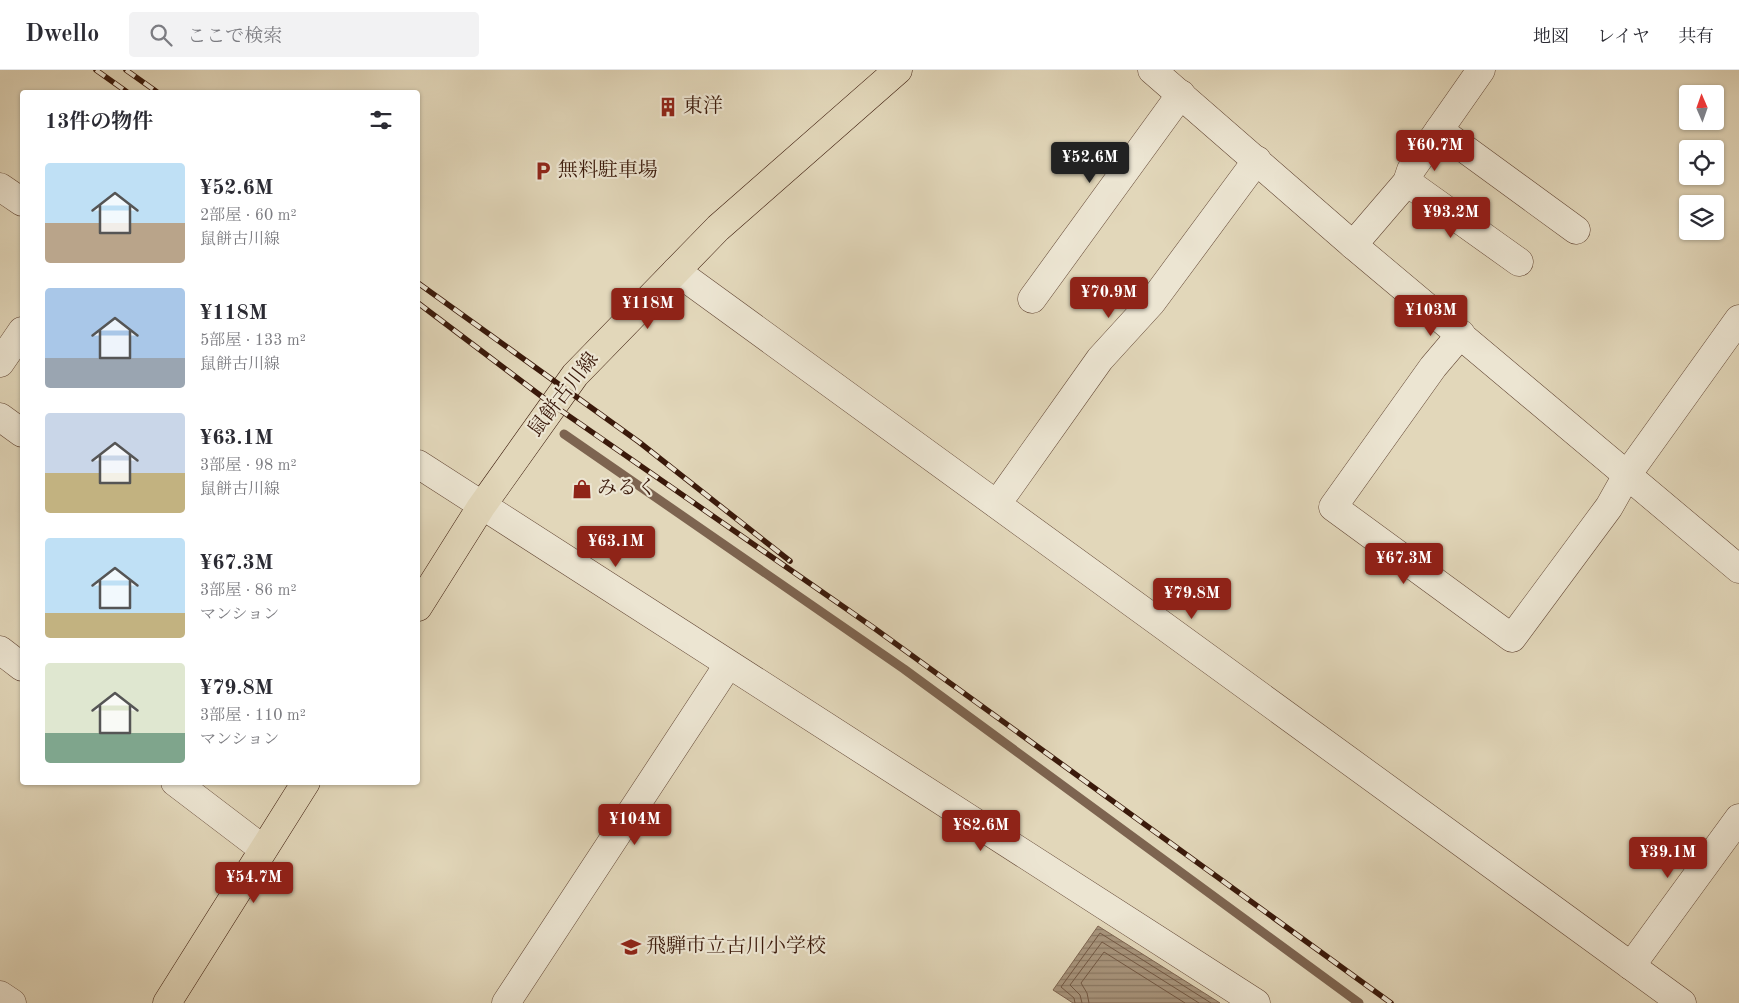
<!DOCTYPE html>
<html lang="ja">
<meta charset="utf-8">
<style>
body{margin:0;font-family:"Old Standard TT","Noto Serif JP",serif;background:#f2f2f3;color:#2b2b33;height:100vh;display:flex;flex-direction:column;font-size:19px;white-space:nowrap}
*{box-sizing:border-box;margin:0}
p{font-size:16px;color:#7c7c81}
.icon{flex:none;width:28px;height:28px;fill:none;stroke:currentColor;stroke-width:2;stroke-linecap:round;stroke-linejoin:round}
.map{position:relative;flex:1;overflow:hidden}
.sheet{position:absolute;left:20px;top:20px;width:400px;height:695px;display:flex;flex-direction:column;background:#fff;border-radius:5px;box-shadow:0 1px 4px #0004}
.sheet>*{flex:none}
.needle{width:32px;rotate:358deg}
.tools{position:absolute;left:1679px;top:15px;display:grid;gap:10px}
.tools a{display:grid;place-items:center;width:45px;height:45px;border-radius:5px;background:#fff;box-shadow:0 1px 4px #0004;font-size:25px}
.price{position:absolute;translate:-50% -42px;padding:0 11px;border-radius:5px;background:#8f2418;color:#fff;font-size:16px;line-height:32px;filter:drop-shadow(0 1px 2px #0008)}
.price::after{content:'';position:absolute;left:50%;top:30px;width:15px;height:11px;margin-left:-8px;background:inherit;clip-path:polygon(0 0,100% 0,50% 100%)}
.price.selected{background:#222;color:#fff}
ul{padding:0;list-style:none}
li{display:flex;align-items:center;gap:15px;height:125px;padding:0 25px}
li span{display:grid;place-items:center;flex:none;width:140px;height:100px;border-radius:5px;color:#555}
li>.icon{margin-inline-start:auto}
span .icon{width:60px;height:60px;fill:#fffc;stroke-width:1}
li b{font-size:21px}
h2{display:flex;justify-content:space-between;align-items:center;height:60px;padding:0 25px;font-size:21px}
header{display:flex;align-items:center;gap:30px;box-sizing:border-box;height:70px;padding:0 25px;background:#fff;border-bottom:1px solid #e1e1e2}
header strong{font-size:24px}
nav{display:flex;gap:28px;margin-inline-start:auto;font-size:18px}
.search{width:350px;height:45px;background:#f2f2f3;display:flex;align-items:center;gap:12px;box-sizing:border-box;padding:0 18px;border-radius:5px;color:#7c7c81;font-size:19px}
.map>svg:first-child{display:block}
.water{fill:url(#water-rules);stroke:#7d6450}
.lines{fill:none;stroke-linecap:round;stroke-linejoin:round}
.shore{stroke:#725844;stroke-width:1}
.stream{stroke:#7d6450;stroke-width:9}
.minor-casing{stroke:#644836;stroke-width:29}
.major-casing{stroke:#3a190a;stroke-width:29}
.minor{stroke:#ece5d2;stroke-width:28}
.major{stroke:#e2d7ba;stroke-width:28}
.rail-casing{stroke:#3a190a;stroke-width:5.5}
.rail{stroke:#ece5d2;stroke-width:4;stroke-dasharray:11;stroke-linecap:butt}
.labels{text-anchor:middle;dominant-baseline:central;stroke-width:4.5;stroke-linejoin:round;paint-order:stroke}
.poi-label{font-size:20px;fill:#3a190a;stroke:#ece5d2;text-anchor:start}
.street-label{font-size:20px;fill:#3a190a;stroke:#ece5d2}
</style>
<header>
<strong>Dwello</strong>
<div class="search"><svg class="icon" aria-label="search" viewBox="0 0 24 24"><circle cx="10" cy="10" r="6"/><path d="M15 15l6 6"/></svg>ここで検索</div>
<nav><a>地図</a><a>レイヤ</a><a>共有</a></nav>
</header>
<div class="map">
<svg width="1739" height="933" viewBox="0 0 1739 933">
<defs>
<pattern id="water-rules" width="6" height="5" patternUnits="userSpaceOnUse" patternTransform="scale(1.25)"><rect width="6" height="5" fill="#a9967e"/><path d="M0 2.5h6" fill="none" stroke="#8b7a65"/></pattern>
</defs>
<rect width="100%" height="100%" fill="#e2d7ba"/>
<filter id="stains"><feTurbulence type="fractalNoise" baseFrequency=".004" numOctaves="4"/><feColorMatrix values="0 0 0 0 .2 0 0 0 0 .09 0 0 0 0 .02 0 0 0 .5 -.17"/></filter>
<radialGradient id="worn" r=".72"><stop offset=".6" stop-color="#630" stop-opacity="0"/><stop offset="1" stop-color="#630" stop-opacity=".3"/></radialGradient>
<polygon class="water" points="1098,856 1220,933 1073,933 1053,920"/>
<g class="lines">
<g class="shore">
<polyline points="1075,933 1074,928 1061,917 1100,863 1211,933"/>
<polyline points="1082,933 1080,925 1070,915 1102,872 1199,933"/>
<polyline points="1089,933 1087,923 1081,913 1104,882 1185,933"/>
</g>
<polyline class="stream" points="564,364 904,599 1359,933"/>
<defs>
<g id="minor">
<polyline points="1152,0 1353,175 1739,499"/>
<polyline points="1439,60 1576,160"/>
<polyline points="1407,112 1519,192"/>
<polyline points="0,117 22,132"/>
<polyline points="1353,175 1407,112 1411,100 1481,0"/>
<polyline points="676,201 1682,933"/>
<polyline points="1032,229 1181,24"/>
<polyline points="1461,264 1433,297 1333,437 1512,568 1609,437 1627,405 1739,249"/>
<polyline points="0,293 22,261"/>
<polyline points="0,347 22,363"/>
<polyline points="418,394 1256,933"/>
<polyline points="997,434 1100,289 1152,232 1257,90"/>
<polyline points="0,580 22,597"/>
<polyline points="175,712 263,779"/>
<polyline points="1631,896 1739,748"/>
<polyline points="0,925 12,933"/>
<polyline points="506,933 728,595"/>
</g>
<g id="major">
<polyline points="418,537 481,437 575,305 718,158 898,0"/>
<polyline points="167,933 306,712"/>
</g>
</defs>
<use href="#minor" class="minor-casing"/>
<use href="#major" class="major-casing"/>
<use href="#minor" class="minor"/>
<use href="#major" class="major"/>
<defs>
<g id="rail">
<polyline points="96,0 127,22"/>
<polyline points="126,0 157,22"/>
<polyline points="418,213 639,372 790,491"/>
<polyline points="418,233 553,335 874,558 1391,933"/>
</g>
</defs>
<use href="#rail" class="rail-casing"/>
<use href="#rail" class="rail"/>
</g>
<defs>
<symbol id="building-bare" viewBox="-9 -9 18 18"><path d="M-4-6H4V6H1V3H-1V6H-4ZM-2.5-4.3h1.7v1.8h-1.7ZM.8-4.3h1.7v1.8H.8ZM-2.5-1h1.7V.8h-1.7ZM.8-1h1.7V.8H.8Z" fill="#8f2418" stroke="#ece5d2" stroke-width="2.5" paint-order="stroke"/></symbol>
<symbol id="parking-bare" viewBox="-9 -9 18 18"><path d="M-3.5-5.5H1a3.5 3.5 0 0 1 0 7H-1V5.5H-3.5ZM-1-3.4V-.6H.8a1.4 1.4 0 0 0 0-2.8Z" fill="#8f2418" stroke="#ece5d2" stroke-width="2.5" paint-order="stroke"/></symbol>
<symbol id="shop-bare" viewBox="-9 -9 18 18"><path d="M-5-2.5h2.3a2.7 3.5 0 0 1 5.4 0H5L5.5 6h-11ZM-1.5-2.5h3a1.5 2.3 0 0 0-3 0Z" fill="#8f2418" stroke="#ece5d2" stroke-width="2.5" paint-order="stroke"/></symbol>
<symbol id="school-bare" viewBox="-9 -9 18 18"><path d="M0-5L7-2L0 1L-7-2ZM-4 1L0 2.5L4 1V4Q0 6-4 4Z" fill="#8f2418" stroke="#ece5d2" stroke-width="2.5" paint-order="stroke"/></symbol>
</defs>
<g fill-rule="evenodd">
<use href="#building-bare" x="654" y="23" width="28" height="28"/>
<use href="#parking-bare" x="529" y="87" width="28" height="28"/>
<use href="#shop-bare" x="568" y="405" width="28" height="28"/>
<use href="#school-bare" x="617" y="863" width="28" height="28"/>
</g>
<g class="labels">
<g class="poi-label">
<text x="683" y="37">東洋</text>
<text x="558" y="101">無料駐車場</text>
<text x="597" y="419">みるく</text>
<text x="646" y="877">飛騨市立古川小学校</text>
</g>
<g class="street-label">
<text transform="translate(564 325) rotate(-52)">鼠餅古川線</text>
</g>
</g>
<rect width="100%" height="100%" filter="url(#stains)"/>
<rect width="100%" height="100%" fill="url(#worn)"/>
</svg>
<div class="tools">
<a><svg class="needle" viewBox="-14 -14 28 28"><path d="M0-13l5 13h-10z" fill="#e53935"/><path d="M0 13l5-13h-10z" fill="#7c7c81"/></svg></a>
<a><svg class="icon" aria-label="locate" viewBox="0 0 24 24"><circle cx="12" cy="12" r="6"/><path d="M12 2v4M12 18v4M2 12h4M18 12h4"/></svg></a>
<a><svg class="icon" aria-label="layers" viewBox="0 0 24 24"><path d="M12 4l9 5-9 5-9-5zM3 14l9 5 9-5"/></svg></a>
</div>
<b class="price" style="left:1435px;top:102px">¥60.7M</b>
<b class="price selected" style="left:1090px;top:114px">¥52.6M</b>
<b class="price" style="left:1451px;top:169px">¥93.2M</b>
<b class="price" style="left:1109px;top:249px">¥70.9M</b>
<b class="price" style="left:648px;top:260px">¥118M</b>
<b class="price" style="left:1431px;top:267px">¥103M</b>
<b class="price" style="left:616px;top:498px">¥63.1M</b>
<b class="price" style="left:1404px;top:515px">¥67.3M</b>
<b class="price" style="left:1192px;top:550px">¥79.8M</b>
<b class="price" style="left:635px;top:776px">¥104M</b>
<b class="price" style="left:981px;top:782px">¥82.6M</b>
<b class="price" style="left:1668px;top:809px">¥39.1M</b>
<b class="price" style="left:254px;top:834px">¥54.7M</b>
<section class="sheet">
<h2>13件の物件<svg class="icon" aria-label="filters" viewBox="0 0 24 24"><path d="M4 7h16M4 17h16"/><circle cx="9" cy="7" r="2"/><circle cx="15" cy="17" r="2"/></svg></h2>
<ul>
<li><span style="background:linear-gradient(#bfe0f5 60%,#b9a48a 0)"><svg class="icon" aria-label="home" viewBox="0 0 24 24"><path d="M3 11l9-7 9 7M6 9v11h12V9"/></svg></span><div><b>¥52.6M</b><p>2部屋 · 60 m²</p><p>鼠餅古川線</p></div></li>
<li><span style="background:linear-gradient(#a9c7e8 70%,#9aa5b1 0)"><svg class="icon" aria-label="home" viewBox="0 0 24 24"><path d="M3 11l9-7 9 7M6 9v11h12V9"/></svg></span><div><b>¥118M</b><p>5部屋 · 133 m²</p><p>鼠餅古川線</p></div></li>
<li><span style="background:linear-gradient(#c9d6e8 60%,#c2b280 0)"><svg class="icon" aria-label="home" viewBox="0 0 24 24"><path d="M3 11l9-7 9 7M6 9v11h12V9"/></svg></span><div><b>¥63.1M</b><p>3部屋 · 98 m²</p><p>鼠餅古川線</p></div></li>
<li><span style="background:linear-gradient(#bfe0f5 75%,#c2b280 0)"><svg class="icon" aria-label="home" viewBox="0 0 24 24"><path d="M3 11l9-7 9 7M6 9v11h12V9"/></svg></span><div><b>¥67.3M</b><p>3部屋 · 86 m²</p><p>マンション</p></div></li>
<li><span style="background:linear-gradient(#dfe7d0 70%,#7fa58c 0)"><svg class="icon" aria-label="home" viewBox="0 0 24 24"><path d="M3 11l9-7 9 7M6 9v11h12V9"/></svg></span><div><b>¥79.8M</b><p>3部屋 · 110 m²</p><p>マンション</p></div></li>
</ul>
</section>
</div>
